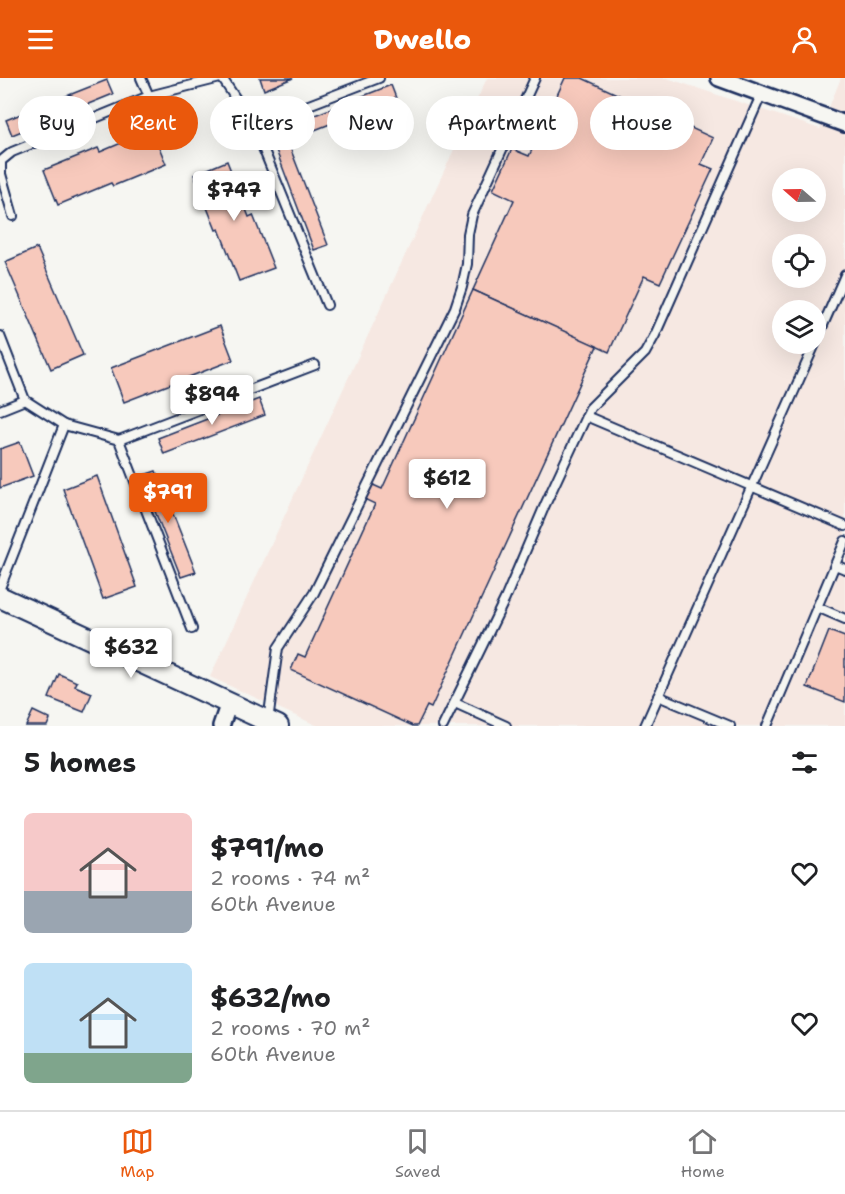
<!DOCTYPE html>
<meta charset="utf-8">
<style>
body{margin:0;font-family:"Shantell Sans",sans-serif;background:#f2f2f2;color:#202124;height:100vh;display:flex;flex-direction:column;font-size:22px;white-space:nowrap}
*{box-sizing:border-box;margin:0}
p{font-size:20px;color:#757577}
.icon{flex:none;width:33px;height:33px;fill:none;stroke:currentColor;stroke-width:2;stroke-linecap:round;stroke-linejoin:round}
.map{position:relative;height:648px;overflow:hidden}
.panel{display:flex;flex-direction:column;background:#fff;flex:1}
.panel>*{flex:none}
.hud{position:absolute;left:18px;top:18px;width:810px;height:54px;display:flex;gap:12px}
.needle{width:39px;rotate:290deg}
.fabs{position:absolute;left:772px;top:90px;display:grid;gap:12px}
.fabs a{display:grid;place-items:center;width:54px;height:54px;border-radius:50%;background:#fff;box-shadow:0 6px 24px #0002;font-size:30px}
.price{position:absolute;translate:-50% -51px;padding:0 14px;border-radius:6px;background:#fff;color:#222;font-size:20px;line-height:39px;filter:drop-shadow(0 2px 3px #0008)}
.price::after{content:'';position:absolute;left:50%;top:36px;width:18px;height:14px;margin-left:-9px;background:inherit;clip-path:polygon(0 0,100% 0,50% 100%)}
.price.selected{background:#ea580c;color:#fff}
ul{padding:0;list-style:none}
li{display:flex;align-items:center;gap:18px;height:150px;padding:0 24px}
li span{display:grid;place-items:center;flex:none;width:168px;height:120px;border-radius:9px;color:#555}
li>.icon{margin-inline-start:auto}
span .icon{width:72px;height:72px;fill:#fffc;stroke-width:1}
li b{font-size:26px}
h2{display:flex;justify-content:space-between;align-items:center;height:72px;padding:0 24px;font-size:26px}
.tag{padding:0 21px;border-radius:27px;background:#fff;box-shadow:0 6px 24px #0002;font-size:21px;line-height:54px}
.tag.selected{background:#ea580c;color:#fff}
header{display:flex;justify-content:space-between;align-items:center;height:78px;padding:0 24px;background:#ea580c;color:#fff;font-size:27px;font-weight:800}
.dock{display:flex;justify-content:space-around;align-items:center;height:84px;border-top:2px solid #e0e0e0;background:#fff;font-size:16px;color:#757577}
.dock a{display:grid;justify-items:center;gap:3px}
.dock .selected{color:#ea580c}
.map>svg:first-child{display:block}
.built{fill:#f6e8e2;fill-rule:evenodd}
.building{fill:#f7c9bc;stroke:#1b2f5e;stroke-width:1.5}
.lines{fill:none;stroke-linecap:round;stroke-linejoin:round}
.service-casing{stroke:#1b2f5e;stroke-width:12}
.minor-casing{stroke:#1b2f5e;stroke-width:20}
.tertiary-casing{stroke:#1b2f5e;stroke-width:24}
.service{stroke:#f6f6f2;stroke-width:8}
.minor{stroke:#f6f6f2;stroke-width:15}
.tertiary{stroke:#f6f6f2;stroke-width:20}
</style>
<header><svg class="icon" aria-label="menu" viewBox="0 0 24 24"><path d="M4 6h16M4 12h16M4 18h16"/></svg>Dwello<svg class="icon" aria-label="person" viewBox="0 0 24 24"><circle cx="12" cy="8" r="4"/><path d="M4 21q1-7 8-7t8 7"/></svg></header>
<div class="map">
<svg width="845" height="648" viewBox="0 0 845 648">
<rect width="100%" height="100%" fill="#f6f6f2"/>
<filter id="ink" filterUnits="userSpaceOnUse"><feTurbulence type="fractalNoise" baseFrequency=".0167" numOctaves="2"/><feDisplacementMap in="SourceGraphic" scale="12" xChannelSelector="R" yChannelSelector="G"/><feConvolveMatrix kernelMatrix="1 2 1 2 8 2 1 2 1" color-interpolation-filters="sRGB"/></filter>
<g filter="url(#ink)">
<path class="built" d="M487,0h180l153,51 21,-51h4v648h-527l-108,-49zM783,100h33v34h-33zM783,166h33v34h-33zM783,232h33v34h-33z"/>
<g class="building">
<polygon points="260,0 293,0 264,12"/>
<polygon points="565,0 582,0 713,60 701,86 713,91 660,205 644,198 609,274 473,212 514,122 493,112 512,71 529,78"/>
<polygon points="107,2 113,16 12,57 6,42"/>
<polygon points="391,7 396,20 297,59 292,46"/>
<polygon points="152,52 166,86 113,108 111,105 58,127 44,92 98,70 100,74"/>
<polygon points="289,67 328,167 314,172 276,72"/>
<polygon points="227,83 249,139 253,137 274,190 239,203 219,151 216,152 194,97"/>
<polygon points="37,170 83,277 51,291 5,184"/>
<polygon points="473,212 597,268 431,630 427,628 417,648 413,648 291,592 298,576 305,579 375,426 364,421 371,406 382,411"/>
<polygon points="220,248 233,282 124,324 111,290"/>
<polygon points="259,321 265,337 164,376 158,360"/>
<polygon points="20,364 33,398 0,410 0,371"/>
<polygon points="156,393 196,494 181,499 141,398"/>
<polygon points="97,398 137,509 103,521 63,411"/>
<polygon points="829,553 845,559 845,624 807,609"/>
<polygon points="59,596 77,604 75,608 92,615 84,634 49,620"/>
<polygon points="33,633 50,641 47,648 26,648"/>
</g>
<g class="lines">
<defs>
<g id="service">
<polyline points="141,0 149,18"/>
<polyline points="222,0 254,48 327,227"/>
<polyline points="254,48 379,0"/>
<polyline points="13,138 1,96 1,83 12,74 149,18 220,0"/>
<polyline points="0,258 25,322 64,347"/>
<polyline points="816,263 845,197"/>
<polyline points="0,332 25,322"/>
<polyline points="586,338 845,448"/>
<polyline points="119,362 192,551"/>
<polyline points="835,487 845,491"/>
<polyline points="0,510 64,347 119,362 315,287"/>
<polyline points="817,529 845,541"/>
<polyline points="658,618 730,648"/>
<polyline points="455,625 506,648"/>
<polyline points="268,643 278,570 314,515 455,230 462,209 467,186 468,156 472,137 535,0"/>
<polyline points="443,648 505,521 545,427 590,330 645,275 655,257 762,15"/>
<polyline points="645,648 815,266"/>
<polyline points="767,648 845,463"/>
</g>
<g id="minor">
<polyline points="719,0 845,46"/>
<polyline points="221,648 229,625"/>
</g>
<polyline id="tertiary" points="0,519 278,648"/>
</defs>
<use href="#service" class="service-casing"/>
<use href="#minor" class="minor-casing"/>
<use href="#tertiary" class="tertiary-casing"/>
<use href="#service" class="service"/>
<use href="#minor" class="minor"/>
<use href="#tertiary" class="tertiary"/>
</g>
</g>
</svg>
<div class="fabs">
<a><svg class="needle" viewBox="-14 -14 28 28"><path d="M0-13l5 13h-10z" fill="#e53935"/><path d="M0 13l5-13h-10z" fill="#757577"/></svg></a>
<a><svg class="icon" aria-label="locate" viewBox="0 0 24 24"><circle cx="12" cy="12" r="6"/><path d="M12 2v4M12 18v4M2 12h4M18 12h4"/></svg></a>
<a><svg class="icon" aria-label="layers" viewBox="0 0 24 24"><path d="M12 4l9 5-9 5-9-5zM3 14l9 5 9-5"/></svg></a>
</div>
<b class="price" style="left:234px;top:144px">$747</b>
<b class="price" style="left:212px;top:348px">$894</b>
<b class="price" style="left:447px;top:432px">$612</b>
<b class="price selected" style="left:168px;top:446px">$791</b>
<b class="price" style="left:131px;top:601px">$632</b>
<div class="hud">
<a class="tag">Buy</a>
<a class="tag selected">Rent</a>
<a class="tag">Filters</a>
<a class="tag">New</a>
<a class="tag">Apartment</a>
<a class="tag">House</a>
</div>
</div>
<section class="panel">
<h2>5 homes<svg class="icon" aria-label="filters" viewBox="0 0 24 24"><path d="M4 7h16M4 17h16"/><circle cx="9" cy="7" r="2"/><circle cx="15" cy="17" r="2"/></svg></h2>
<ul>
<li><span style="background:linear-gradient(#f6c9c9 65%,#9aa5b1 0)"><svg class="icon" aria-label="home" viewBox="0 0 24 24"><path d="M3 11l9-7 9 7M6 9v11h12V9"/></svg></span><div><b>$791/mo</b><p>2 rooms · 74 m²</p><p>60th Avenue</p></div><svg class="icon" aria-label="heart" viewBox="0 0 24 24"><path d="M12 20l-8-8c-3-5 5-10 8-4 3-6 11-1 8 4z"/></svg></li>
<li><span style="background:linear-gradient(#bfe0f5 75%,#7fa58c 0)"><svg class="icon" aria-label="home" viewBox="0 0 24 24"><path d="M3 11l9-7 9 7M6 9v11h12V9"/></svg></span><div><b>$632/mo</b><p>2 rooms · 70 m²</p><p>60th Avenue</p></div><svg class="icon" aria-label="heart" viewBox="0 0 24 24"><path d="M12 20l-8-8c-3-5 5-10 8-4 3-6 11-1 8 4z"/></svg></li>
</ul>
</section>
<nav class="dock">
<a class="selected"><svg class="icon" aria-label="map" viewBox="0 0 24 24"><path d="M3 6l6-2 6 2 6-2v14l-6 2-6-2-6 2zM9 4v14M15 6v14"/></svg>Map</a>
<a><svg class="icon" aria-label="saved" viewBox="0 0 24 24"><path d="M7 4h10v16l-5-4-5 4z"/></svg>Saved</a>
<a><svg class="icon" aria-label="home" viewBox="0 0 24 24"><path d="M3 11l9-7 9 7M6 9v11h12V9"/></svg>Home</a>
</nav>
